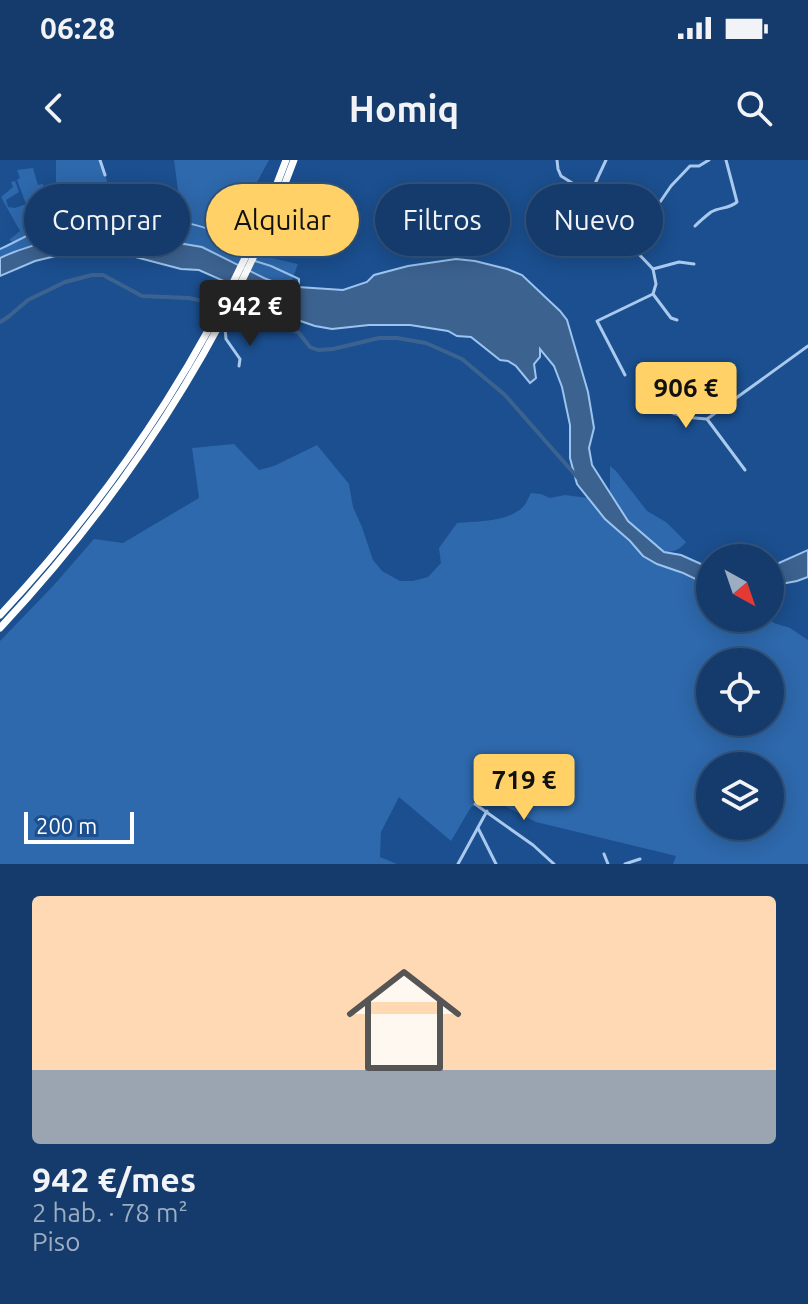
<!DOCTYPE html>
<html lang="es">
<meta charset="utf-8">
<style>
body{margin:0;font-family:Ubuntu,sans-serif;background:#1d4271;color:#f1f3f6;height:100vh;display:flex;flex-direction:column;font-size:30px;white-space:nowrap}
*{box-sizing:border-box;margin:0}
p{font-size:26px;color:#9dadc1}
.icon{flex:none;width:44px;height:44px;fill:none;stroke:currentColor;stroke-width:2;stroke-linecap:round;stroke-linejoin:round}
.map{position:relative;height:704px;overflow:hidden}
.sheet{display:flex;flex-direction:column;background:#143b6b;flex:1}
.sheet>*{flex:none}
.banner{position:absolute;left:24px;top:24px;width:760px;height:72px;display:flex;gap:16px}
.needle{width:52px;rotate:140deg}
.fabs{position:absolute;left:696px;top:384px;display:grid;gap:16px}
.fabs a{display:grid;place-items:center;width:88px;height:88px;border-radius:50%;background:#143b6b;box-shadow:0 4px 20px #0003,0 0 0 2px #33557e;font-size:40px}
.scale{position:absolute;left:24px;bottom:20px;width:110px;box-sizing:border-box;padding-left:8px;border:4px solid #fff;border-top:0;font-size:22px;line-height:28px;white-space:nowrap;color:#fff;-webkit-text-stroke:6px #1b4f8f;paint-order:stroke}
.price{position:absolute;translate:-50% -68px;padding:0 18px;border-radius:8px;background:#ffd166;color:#111;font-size:26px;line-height:52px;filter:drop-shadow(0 2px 4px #0008)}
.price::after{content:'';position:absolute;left:50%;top:48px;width:24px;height:18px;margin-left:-12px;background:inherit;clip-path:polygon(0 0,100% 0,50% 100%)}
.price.on{background:#222;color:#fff}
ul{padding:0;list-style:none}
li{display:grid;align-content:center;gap:16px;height:424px;padding:0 32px}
li span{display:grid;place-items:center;height:248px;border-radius:8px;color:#555}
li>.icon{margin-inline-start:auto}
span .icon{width:144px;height:144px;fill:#fffc;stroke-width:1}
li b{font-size:34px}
.chip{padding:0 28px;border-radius:36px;background:#143b6b;box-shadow:0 4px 20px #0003,0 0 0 2px #33557e;font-size:28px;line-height:72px}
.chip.on{background:#ffd166;color:#111}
.status{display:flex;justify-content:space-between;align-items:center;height:56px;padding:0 40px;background:#143b6b;direction:ltr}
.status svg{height:22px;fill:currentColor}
header{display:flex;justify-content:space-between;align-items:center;height:104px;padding:0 32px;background:#143b6b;font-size:36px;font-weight:700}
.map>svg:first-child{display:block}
.green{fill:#2e69ad;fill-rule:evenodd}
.water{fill:#3c6290;stroke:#9cc4f0;stroke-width:2}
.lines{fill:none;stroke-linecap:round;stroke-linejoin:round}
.stream{stroke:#9cc4f0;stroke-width:2}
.canal{stroke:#3c6290;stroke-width:4}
.street{stroke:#a9c9ee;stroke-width:3}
.highway{stroke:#fff;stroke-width:7}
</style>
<div class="status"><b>06:28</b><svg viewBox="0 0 49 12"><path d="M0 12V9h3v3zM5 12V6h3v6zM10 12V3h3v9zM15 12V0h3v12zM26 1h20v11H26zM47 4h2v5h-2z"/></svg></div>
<header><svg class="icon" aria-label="back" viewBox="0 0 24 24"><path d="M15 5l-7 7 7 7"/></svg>Homiq<svg class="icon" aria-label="search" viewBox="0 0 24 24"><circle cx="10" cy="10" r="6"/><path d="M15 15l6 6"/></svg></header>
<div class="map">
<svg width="808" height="704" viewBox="0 0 808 704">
<rect width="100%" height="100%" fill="#1b4f8f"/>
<g class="green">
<polygon points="56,0 101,0 111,36 102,38 179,38 174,0 269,0 241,52 226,51 221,58 207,58 250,76 244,90 256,98 263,96 298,104 292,120 292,129 264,118 202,87 119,73 44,81 0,98 0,88 13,82 9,80 20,71 1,37 13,27 11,22 15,21 19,32 6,40 8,47 15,48 26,44 17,20 20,18 17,10 33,8 38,25 43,24 45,37 26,44 33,62 40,60 57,49 100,38 79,40 72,42 73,36 81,35 77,25 71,25 66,22 61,26 56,24"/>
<path d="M234,284l25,26 15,-4 43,-21 32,39 4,23 9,20 11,33 9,11 18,10h13l15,-4 13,-14 -2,-15 18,-25c20,-2 47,-1 64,-14 5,-4 7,-11 10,-16l10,1 9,4 15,-3 23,3c16,20 34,38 53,55 8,7 58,29 69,33v32h57l7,5 16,5 18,12v224h-135l3,-8 -140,-34 -33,-17 -21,-2 -11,4 -20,34 -52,-44 -18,35 -1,25 17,7h-397v-223l54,-56 40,-46 29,4 76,-45 -7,-50zM710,502h60v60h-60zM710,606h60v60h-60z"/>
<path d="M610,306l6,5 31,40 19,11 20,20c-7,9 -13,10 -25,10l-24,-18 -27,-33z"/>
</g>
<g class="water">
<path d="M119,73l83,14 62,31 28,11 6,-2 45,3 24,-8 7,-7 34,-9 48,-7 19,2 32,8 15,6 38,36 7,9 21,72 6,36 -5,20 3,17 36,56 36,31 17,3 29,13v18l-27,-13 -26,-9 -14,-8 -13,-15 -25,-22 -28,-35 -7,-26v-33l-8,-38 -8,-21 -14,-17v8l-6,7 2,14 -6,5 -14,-17 -8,-5 -8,-1 -29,-23 -14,-1 -9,-5 -38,-6h-41l-37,4 -17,-3 -64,-22 -27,-23 -25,-11 -18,-1 -61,-16 -19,-1 -45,4 -21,5 -35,15v-18c38,-18 77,-22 119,-25z"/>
<polygon points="808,390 808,417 797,421 770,426 770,404 779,403"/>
</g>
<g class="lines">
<g class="stream">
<path d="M0,89c14,-6 30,-16 45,-21 7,-2 16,-1 24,-2 11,-1 19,-7 30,-8 27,-3 83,1 109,11 14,5 22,19 33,27"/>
<polyline points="255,101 271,106 299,119 299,129"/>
</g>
<polyline class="canal" points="0,162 8,157 28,140 65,122 92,115 103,115 142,136 189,138 225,146 251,161 281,165 299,173 310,187 318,190 333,189 379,178 397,178 426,183 462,199 505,235 578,318"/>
<g class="street">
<polyline points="100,0 105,15"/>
<polyline points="557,0 558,9 561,16 577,26 593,28 597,32 604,41 607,49 634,89 653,109 656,124 653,134 671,158 677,160"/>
<polyline points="593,28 606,0"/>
<path d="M695,66c5,-5 11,-10 16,-14 9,-5 18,-3 26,-10l-11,-42"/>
<polyline points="620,68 631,59 638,57 658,45 671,26 690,6 699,6 709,0"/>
<polyline points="653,109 679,102 694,104"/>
<polyline points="233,160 225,168 226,179 240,199 239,206"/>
<polyline points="625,215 597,161 653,134"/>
<polyline points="670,252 684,257 707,259 808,186"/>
<polyline points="707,259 745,310"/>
<polyline points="475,644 533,685 554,704"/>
<polyline points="478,668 496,704"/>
<polyline points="604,694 608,704"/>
<polyline points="458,704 487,651"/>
<polyline points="625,704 640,699"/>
</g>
<g class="highway">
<path d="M0,455c123,-131 224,-286 286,-455"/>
<path d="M0,468c127,-136 229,-293 294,-468"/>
</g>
</g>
</svg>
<div class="fabs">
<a><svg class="needle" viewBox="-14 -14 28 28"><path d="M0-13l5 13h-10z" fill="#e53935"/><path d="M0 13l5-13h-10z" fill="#9dadc1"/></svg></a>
<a><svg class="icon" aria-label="locate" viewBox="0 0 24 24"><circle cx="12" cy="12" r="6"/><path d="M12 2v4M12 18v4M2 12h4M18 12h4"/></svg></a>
<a><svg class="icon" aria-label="layers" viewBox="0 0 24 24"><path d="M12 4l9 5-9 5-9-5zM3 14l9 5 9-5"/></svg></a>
</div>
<div class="scale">200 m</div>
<b class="price on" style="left:250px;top:188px">942 €</b>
<b class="price" style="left:686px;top:270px">906 €</b>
<b class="price" style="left:524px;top:662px">719 €</b>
<div class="banner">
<a class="chip">Comprar</a>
<a class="chip on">Alquilar</a>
<a class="chip">Filtros</a>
<a class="chip">Nuevo</a>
</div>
</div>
<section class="sheet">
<ul>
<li><span style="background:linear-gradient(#ffd9b3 70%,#9aa5b1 0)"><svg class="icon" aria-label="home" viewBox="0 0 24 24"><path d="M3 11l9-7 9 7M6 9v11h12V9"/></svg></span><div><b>942 €/mes</b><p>2 hab. · 78 m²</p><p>Piso</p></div></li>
</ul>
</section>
